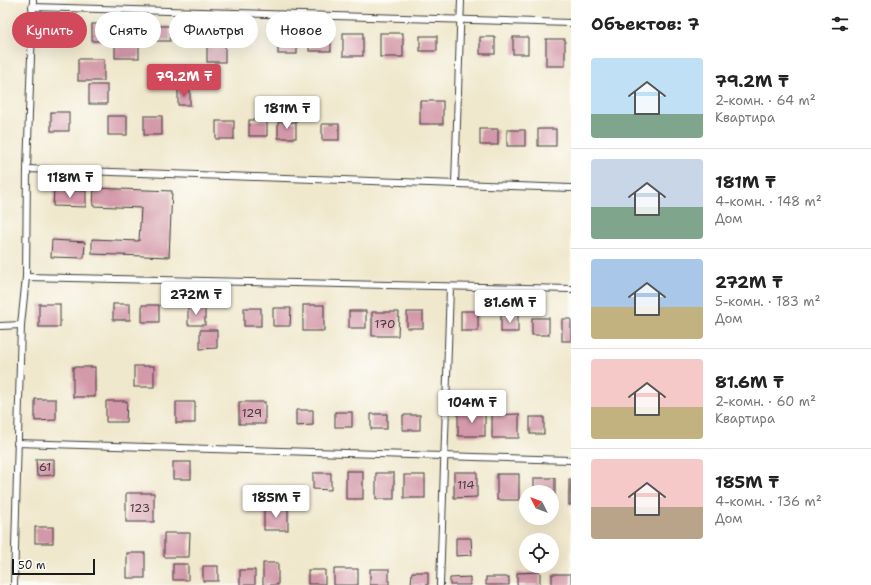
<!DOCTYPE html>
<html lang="ru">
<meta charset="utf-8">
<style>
body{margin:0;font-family:"Shantell Sans",sans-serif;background:#f2f2f2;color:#222;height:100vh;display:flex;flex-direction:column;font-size:15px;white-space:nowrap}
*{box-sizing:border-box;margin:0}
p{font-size:13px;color:#767676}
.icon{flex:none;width:22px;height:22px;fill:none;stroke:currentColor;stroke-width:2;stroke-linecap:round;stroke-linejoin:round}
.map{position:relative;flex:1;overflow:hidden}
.side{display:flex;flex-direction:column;background:#fff;width:300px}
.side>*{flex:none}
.hud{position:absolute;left:12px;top:12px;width:380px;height:36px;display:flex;gap:8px}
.needle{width:26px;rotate:312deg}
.buttons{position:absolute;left:519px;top:485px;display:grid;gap:8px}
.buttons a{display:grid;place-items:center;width:40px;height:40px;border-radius:50%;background:#fff;box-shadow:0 4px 16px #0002;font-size:20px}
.scale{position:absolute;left:12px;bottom:10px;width:83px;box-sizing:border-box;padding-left:4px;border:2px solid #1c1c1c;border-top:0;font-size:11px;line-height:14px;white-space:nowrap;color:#1c1c1c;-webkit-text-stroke:3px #fdfcf7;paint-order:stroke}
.price{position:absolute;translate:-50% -34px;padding:0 9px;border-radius:4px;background:#fff;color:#222;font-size:13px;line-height:26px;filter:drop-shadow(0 1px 2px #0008)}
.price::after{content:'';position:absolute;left:50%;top:24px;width:12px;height:9px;margin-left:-6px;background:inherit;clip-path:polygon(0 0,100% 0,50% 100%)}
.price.active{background:#d1495b;color:#fff}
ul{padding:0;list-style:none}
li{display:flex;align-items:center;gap:12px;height:100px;padding:0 20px}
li+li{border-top:1px solid #e0e0e0}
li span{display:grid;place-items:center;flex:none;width:112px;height:80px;border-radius:4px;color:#555}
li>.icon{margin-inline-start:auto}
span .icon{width:48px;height:48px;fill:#fffc;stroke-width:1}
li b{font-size:17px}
h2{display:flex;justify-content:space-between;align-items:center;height:48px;padding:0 20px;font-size:17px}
.tag{padding:0 14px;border-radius:18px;background:#fff;box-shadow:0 4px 16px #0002;font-size:14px;line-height:36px}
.tag.active{background:#d1495b;color:#fff}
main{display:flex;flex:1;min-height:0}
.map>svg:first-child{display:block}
.building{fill:#d398a9}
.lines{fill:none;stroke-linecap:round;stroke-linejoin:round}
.service-casing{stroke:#3c3b37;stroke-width:8}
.service{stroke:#fff;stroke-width:6}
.labels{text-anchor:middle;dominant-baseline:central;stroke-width:3.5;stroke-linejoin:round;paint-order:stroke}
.number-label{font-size:12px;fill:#4a3b3f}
</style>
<main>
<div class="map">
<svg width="571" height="585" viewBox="0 0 571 585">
<rect width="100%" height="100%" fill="#fdfcf7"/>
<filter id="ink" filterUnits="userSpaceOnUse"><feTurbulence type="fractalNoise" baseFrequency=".025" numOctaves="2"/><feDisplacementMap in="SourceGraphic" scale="8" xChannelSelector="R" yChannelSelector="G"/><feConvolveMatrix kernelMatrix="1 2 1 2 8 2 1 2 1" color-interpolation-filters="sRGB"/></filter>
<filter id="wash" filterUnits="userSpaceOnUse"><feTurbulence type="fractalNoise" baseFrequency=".012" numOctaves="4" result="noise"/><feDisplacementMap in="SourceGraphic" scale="16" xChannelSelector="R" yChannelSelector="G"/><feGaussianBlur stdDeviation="0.9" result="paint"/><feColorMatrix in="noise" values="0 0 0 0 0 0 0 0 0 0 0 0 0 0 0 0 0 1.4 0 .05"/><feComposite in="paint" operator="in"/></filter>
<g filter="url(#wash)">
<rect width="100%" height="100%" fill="#f0e8cd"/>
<g id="blocks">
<g class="building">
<rect x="115" y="23" width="24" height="35"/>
<rect x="92" y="24" width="14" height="17"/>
<rect x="155" y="26" width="15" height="15"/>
<rect x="183" y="28" width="14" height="17"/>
<rect x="207" y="28" width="18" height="34"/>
<rect x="278" y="31" width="19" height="23"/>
<rect x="309" y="33" width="22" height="18"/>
<rect x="343" y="33" width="20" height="23"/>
<rect x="380" y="33" width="23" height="24"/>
<rect x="420" y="36" width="17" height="15"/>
<rect x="480" y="37" width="15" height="17"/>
<rect x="513" y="37" width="15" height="17"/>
<rect x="546" y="39" width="19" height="27"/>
<rect x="78" y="59" width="26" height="22"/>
<rect x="89" y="85" width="18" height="19"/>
<rect x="178" y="90" width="12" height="15"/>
<rect x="420" y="101" width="23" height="23"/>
<rect x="51" y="112" width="18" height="19"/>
<rect x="108" y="116" width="19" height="19"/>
<rect x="144" y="116" width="18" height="19"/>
<rect x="249" y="120" width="18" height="16"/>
<rect x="216" y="121" width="18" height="18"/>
<rect x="278" y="122" width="18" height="16"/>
<rect x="322" y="124" width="17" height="16"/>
<rect x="480" y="129" width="18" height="16"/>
<rect x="538" y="129" width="18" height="17"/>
<rect x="507" y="130" width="18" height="16"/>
<polygon points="94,188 172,191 169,257 92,254 92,239 139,241 141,208 93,206"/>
<polygon points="54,190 86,191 86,207 53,206"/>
<polygon points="52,240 85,242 84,258 51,257"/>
<rect x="39" y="304" width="21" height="23"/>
<rect x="113" y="304" width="17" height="16"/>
<rect x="142" y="305" width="17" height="17"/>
<rect x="303" y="305" width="21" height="26"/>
<rect x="188" y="307" width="17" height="18"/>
<rect x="244" y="308" width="17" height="18"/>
<polygon points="273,308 291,308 290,326 273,326"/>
<rect x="349" y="311" width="17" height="17"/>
<rect x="461" y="311" width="17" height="20"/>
<polygon points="372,312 399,312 398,336 372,336"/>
<rect x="407" y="312" width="16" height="16"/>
<rect x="501" y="315" width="17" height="17"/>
<rect x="532" y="318" width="17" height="17"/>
<rect x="562" y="319" width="9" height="22"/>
<polygon points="200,330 217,330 217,348 200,349"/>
<rect x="134" y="366" width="20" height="21"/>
<rect x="73" y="367" width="22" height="30"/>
<polygon points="35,399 56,399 56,420 35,421"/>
<polygon points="106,401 127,401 126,422 106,422"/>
<rect x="176" y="402" width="19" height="21"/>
<rect x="239" y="402" width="26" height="22"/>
<polygon points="296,410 313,410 313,425 296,426"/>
<rect x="335" y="412" width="17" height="15"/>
<rect x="458" y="412" width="27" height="24"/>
<rect x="371" y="414" width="16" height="15"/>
<polygon points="519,414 519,438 492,438 492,415"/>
<rect x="403" y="415" width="17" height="15"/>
<rect x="530" y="417" width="14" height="17"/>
<polygon points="36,459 54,459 54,475 37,476"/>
<rect x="173" y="462" width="18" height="17"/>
<rect x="346" y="471" width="17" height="28"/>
<polygon points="454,472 477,472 477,497 454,498"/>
<polygon points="313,473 331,473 331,490 313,489"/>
<rect x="376" y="473" width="18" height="26"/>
<rect x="497" y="474" width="22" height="26"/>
<rect x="404" y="475" width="21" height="23"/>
<polygon points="534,478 555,478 555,502 552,502 552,492 534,492"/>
<rect x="569" y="479" width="2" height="26"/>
<rect x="126" y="493" width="28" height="29"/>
<rect x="264" y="508" width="24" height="22"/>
<rect x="35" y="527" width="18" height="16"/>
<polygon points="164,533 190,533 189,557 164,557"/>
<polygon points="456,538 471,538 472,555 456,556"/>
<rect x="127" y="553" width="18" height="25"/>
<rect x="263" y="563" width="15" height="22"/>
<rect x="173" y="564" width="15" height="16"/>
<rect x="203" y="566" width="15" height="15"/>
<rect x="334" y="569" width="24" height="16"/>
<rect x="370" y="569" width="19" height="16"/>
<rect x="240" y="570" width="15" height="15"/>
<rect x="308" y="570" width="17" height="14"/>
<polygon points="412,572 428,572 428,585 411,585"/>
<polygon points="540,572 540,585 517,585 517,573"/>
<rect x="552" y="574" width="19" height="11"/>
<polygon points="470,577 470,585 450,585 450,578"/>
<rect x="486" y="577" width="23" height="8"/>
</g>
</g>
</g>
<g filter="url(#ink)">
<use href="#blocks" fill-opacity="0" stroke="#3c3b37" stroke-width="1"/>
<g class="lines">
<defs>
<g id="service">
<polyline points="32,7 571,23"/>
<polyline points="27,169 571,188"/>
<polyline points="455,184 461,0"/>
<polyline points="26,277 571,289"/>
<polyline points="0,326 21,325"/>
<polyline points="17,443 571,460"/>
<polyline points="14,585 21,325 26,277 27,169 33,0"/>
<polyline points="440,585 450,287"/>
</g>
</defs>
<use href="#service" class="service-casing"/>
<use href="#service" class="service"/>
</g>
</g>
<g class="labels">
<g class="number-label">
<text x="385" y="324">170</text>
<text x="252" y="413">129</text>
<text x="45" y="467">61</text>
<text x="466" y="485">114</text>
<text x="140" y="508">123</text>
</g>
</g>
</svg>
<div class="buttons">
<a><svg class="needle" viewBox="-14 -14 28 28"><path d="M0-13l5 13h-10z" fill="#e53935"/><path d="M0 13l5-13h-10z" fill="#767676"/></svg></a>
<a><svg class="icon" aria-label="locate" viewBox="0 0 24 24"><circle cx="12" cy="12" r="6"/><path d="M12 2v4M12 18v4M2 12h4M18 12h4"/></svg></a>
</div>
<div class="scale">50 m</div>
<b class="price active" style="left:184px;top:98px">79.2M ₸</b>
<b class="price" style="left:287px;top:130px">181M ₸</b>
<b class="price" style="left:70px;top:199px">118M ₸</b>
<b class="price" style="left:196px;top:316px">272M ₸</b>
<b class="price" style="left:510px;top:324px">81.6M ₸</b>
<b class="price" style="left:472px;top:424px">104M ₸</b>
<b class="price" style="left:276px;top:519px">185M ₸</b>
<div class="hud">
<a class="tag active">Купить</a>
<a class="tag">Снять</a>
<a class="tag">Фильтры</a>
<a class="tag">Новое</a>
</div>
</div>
<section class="side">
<h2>Объектов: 7<svg class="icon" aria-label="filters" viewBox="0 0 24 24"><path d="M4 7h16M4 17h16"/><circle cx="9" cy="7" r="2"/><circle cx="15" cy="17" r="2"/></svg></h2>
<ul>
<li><span style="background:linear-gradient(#bfe0f5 70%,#7fa58c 0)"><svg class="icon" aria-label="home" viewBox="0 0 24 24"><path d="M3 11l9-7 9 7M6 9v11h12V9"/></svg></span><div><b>79.2M ₸</b><p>2-комн. · 64 m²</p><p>Квартира</p></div></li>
<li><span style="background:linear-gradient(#c9d6e8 60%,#7fa58c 0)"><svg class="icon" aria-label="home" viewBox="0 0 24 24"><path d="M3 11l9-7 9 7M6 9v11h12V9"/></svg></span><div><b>181M ₸</b><p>4-комн. · 148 m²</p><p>Дом</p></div></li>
<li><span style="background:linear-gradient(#a9c7e8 60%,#c2b280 0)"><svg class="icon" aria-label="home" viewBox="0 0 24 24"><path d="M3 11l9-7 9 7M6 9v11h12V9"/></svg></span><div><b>272M ₸</b><p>5-комн. · 183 m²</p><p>Дом</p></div></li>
<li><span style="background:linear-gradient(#f6c9c9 60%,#c2b280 0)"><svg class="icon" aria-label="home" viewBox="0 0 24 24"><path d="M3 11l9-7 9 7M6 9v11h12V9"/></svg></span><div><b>81.6M ₸</b><p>2-комн. · 60 m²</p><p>Квартира</p></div></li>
<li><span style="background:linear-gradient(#f6c9c9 60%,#b9a48a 0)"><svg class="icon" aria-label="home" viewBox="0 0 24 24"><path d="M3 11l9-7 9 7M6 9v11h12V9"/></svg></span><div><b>185M ₸</b><p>4-комн. · 136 m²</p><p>Дом</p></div></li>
</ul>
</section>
</main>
